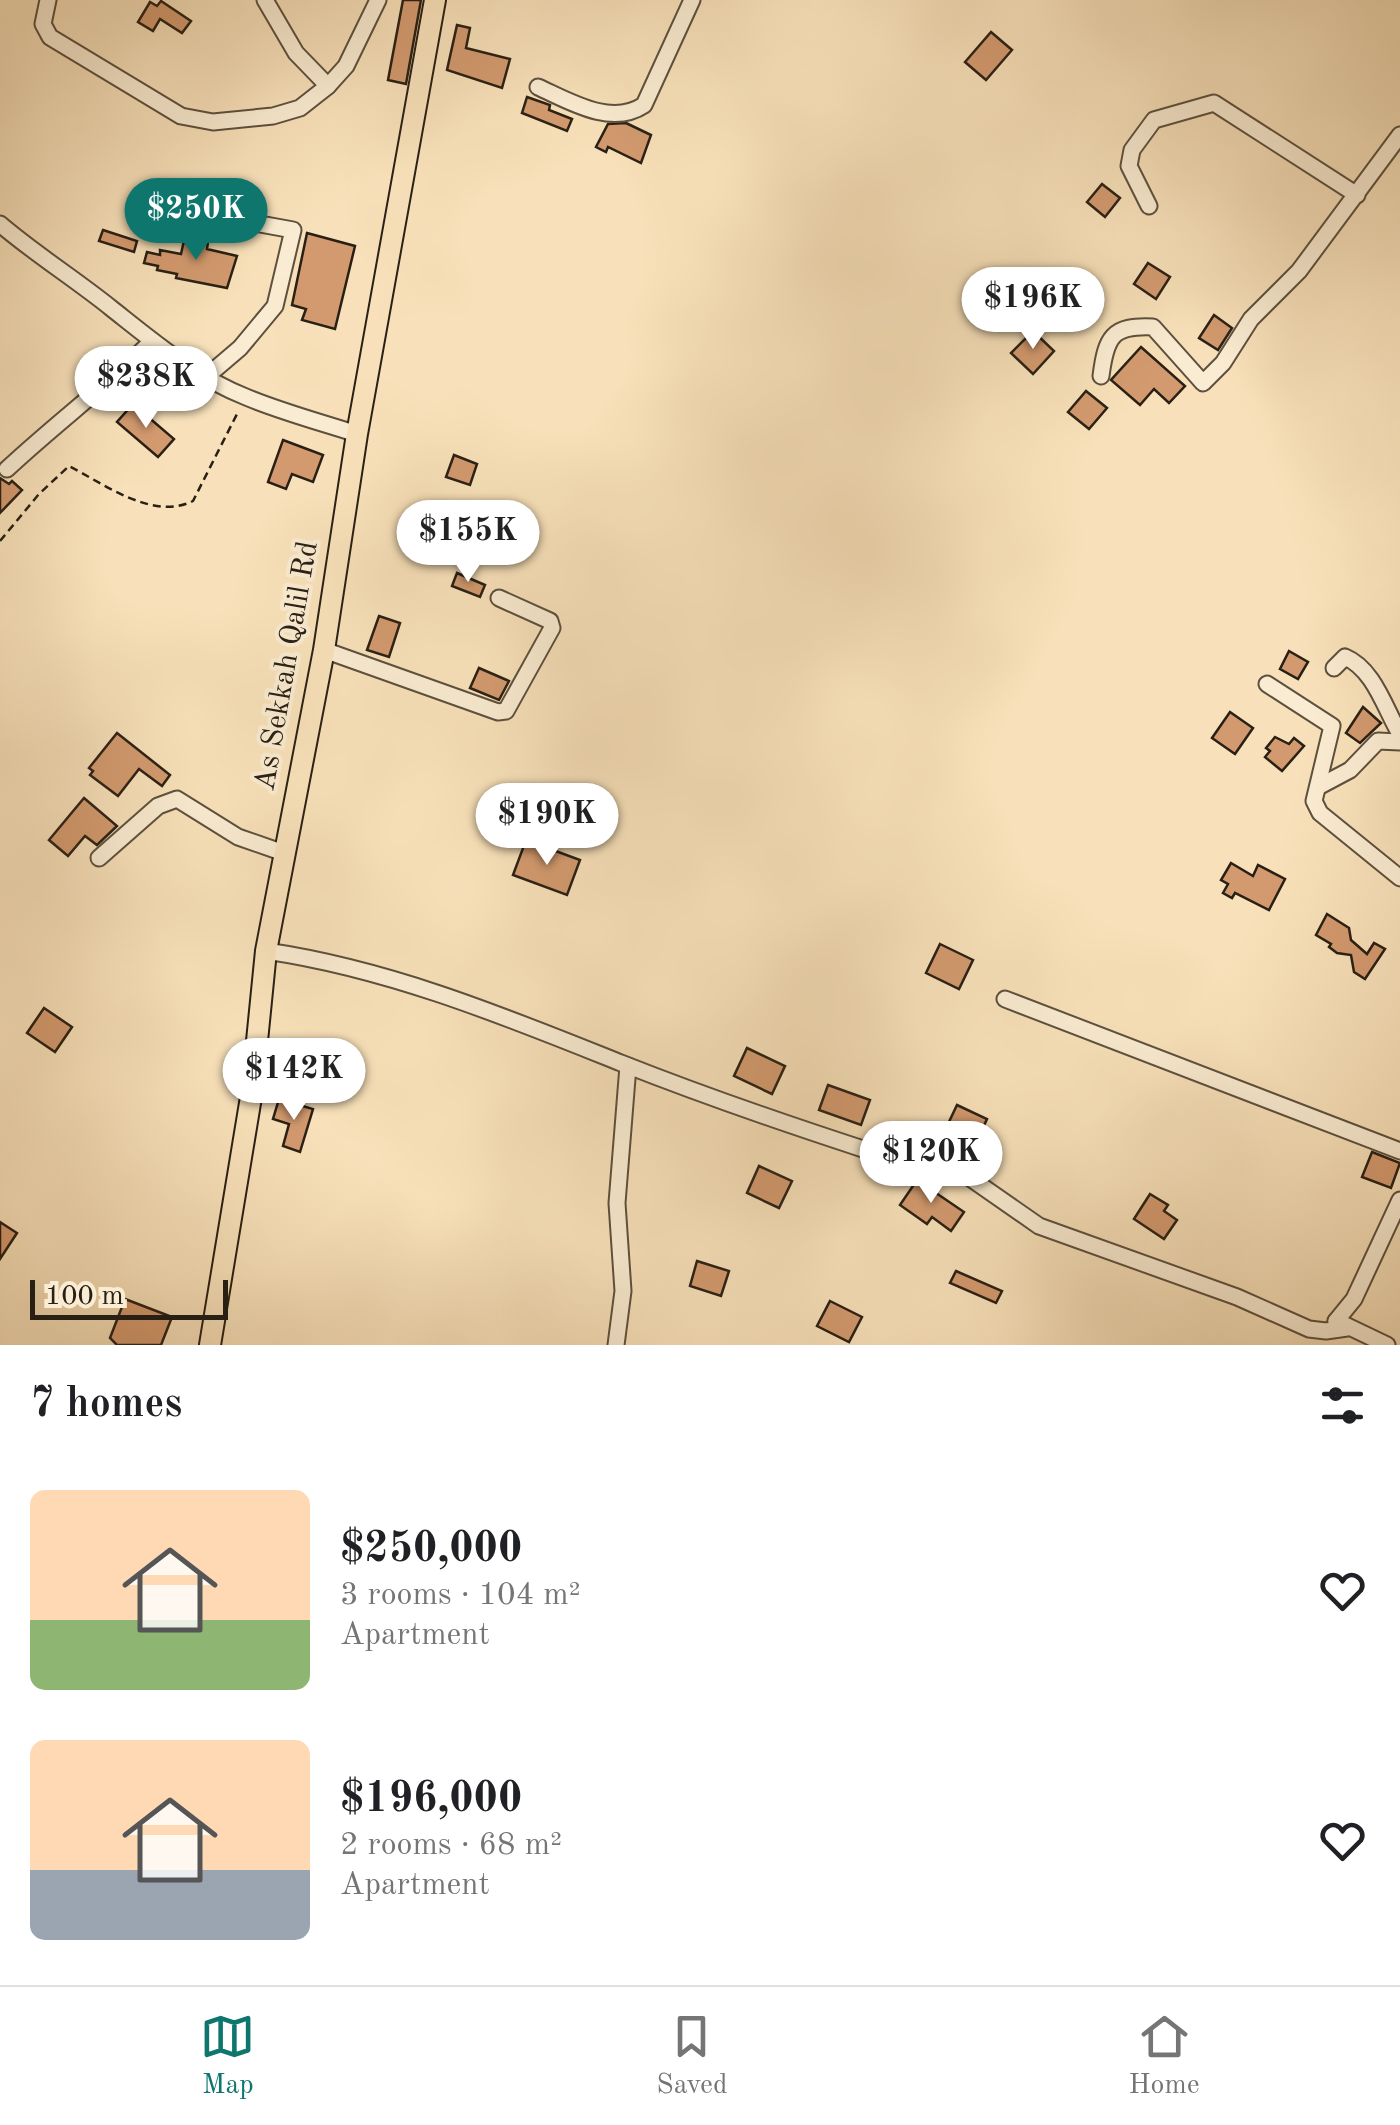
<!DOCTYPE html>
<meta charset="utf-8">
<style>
body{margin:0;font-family:"Old Standard TT",serif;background:#f2f2f2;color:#202124;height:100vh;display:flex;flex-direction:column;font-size:38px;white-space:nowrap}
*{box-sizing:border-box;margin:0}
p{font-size:32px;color:#757577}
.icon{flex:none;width:55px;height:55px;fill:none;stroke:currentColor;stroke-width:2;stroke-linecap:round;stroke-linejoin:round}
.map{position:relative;height:1345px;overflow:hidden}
.panel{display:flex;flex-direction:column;background:#fff;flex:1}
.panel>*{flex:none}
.scale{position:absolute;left:30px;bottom:25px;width:198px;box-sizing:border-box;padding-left:10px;border:5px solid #292015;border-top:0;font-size:28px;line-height:35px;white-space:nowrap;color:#292015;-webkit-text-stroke:8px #faecd2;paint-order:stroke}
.price{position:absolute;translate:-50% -85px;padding:0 22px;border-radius:35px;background:#fff;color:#222;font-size:32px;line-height:65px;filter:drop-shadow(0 2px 5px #0008)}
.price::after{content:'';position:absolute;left:50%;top:60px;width:30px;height:22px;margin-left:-15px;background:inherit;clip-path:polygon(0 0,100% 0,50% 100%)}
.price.current{background:#0f766e;color:#fff}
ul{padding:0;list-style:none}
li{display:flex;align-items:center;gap:30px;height:250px;padding:0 30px}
li span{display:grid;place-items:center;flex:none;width:280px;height:200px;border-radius:15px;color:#555}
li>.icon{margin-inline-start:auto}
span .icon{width:120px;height:120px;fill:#fffc;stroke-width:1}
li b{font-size:42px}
h2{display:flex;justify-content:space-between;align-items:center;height:120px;padding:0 30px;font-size:42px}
.tabs{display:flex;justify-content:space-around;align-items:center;height:140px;border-top:2px solid #e0e0e0;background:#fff;font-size:28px;color:#757577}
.tabs a{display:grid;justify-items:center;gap:5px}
.tabs .current{color:#0f766e}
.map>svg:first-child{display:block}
.building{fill:#d39a6f;stroke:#292015;stroke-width:2.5}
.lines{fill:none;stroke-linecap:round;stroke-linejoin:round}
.minor-casing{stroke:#5d503e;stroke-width:19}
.major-casing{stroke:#292015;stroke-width:24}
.path{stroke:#292015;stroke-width:2.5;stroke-dasharray:8 5;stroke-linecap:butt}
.minor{stroke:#faecd2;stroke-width:15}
.major{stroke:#f8e1ba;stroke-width:20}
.labels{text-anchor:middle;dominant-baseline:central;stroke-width:8;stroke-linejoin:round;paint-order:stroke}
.street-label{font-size:30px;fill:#292015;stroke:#faecd2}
</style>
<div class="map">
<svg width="1400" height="1345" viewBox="0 0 1400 1345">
<rect width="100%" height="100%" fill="#f8e1ba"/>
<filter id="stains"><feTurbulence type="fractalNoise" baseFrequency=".002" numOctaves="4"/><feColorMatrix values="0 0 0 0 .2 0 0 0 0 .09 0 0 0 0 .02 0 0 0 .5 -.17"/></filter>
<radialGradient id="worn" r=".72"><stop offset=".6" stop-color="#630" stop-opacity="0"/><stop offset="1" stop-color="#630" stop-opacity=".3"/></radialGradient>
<g class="building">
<polygon points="403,0 421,0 406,84 388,80"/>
<polygon points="161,1 191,21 182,33 160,19 153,31 138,22 150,2 157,6"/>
<polygon points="457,25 470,28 466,48 510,59 502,88 447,70"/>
<polygon points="991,32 1012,50 986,80 965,62"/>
<polygon points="527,97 550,105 549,110 572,119 567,131 522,113"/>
<polygon points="626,123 651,135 641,163 608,147 606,152 596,147 608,124"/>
<polygon points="1102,184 1120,198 1105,217 1087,202"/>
<polygon points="103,230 137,241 134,252 99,241"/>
<polygon points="307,233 355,246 335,329 302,320 306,309 292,305"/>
<polygon points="185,236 208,242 207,249 237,256 227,288 176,278 177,274 157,270 158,266 144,263 147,252 160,255 160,250 181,254"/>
<polygon points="1148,263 1170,277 1156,299 1134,284"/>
<polygon points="1045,285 1055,295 1034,318 1023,307"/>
<polygon points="1214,315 1232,328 1218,350 1199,338"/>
<polygon points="1033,331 1054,351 1033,374 1011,353"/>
<polygon points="1141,347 1185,386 1169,403 1154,389 1140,405 1111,380"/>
<polygon points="1086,391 1107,408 1089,429 1068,412"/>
<polygon points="133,404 174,439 158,457 117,422"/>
<polygon points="283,440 323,455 313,482 292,474 286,489 268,482"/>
<polygon points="454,455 477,464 470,485 446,477"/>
<polygon points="0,478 9,484 12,481 22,490 0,513"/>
<polygon points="457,573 485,585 480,597 452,586"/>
<polygon points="379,616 400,623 389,657 367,650"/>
<polygon points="1289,651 1308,662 1298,679 1280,669"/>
<polygon points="479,668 509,681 499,700 470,688"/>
<polygon points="1363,707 1381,723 1360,743 1346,733"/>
<polygon points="1230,712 1253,728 1235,754 1212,738"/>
<polygon points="117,733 170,775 162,786 139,769 118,796 90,775 93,771 89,768"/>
<polygon points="1275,737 1289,744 1294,738 1304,746 1282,771 1265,757 1270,751 1266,748"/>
<polygon points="84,798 117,826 97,845 85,836 68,856 49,840"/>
<polygon points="526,840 580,860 567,895 513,875"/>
<polygon points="1231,863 1253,876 1258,865 1285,879 1269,910 1235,893 1232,898 1223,893 1228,884 1221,880"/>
<polygon points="1327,914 1349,928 1351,940 1367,954 1374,943 1385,949 1365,979 1354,972 1351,955 1337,953 1329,947 1331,944 1316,935"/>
<polygon points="940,944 973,960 959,989 926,973"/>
<polygon points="44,1008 72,1027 55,1052 27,1033"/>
<polygon points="747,1048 785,1066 772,1094 734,1076"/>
<polygon points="828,1085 870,1100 861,1125 819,1110"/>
<polygon points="279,1099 313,1109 300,1152 283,1146 289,1124 273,1119"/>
<polygon points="957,1105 987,1119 967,1162 939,1143"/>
<polygon points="1372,1152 1400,1163 1391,1188 1362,1177"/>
<polygon points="759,1166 792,1181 779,1208 747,1193"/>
<polygon points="917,1180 964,1212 951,1231 932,1217 927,1224 900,1205"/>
<polygon points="1150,1194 1168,1205 1164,1211 1177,1220 1164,1239 1134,1219"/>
<polygon points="0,1222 17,1233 0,1259"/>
<polygon points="697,1261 729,1271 721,1296 690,1286"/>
<polygon points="956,1271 1002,1291 996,1303 950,1283"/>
<polygon points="125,1299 172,1317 161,1345 117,1345 110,1338"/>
<polygon points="830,1301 862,1317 849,1342 817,1326"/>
</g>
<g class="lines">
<defs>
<g id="minor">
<polyline points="48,0 43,24 50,37 181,116 213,122 273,116 300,108 328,86 346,66 378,0"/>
<polyline points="265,0 296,53 328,86"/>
<path d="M538,87c31,14 73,40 106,18l48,-105"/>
<polyline points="140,196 227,218 293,230 275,306 240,348 206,377"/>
<polyline points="1149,206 1129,166 1132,150 1154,120 1214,103 1357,195"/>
<path d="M0,224c35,30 75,55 111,84 43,34 84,69 135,89 36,15 74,25 111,37"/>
<path d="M1101,376c5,-39 11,-51 52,-49l50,56 20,-20 28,-44 48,-48 101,-136"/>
<path d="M7,469c47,-44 98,-82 144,-127"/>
<polyline points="324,650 498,712 506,711 552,628 550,621 499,598"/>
<path d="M1334,668l11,-11c29,12 40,52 55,77"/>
<polyline points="1267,684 1332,726 1314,801 1320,813 1400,878"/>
<polyline points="1318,787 1350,770 1378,741 1400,742"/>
<polyline points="99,858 158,806 177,799 238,837 284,853"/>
<path d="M266,951c124,18 240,66 355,112 81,32 162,60 245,87 21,3 40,-6 61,-2l112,78 198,71 72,32 17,2 21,-3 -11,-7"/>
<polyline points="1005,999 1400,1151"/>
<polyline points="1336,1321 1354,1299 1400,1200"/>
<polyline points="1341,1323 1387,1345"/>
<polyline points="616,1345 623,1291 617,1203 628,1066"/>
</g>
<polyline id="major" points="210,1345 252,1091 266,951 324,650 357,434 435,0"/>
</defs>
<use href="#minor" class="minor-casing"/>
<use href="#major" class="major-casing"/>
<path class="path" d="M0,541l39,-47 30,-28c35,18 84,55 124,35l45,-89"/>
<use href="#minor" class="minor"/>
<use href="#major" class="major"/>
</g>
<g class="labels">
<g class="street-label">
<text transform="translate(287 666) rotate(-80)">As Sekkah Qalil Rd</text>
</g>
</g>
<rect width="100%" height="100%" filter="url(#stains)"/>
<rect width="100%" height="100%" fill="url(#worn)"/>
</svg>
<div class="scale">100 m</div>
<b class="price current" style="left:196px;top:263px">$250K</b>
<b class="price" style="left:1033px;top:352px">$196K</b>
<b class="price" style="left:146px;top:431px">$238K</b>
<b class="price" style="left:468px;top:585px">$155K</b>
<b class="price" style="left:547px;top:868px">$190K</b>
<b class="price" style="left:294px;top:1123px">$142K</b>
<b class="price" style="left:931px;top:1206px">$120K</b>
</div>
<section class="panel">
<h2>7 homes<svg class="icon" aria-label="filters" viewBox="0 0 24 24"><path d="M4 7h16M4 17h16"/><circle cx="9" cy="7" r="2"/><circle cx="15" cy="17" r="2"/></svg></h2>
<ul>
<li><span style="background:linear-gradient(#ffd9b3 65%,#8fb573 0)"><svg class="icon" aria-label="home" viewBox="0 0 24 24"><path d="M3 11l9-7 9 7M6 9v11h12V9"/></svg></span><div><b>$250,000</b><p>3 rooms · 104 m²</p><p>Apartment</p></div><svg class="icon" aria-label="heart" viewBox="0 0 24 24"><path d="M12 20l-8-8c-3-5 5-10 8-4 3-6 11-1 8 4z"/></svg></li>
<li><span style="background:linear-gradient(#ffd9b3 65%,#9aa5b1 0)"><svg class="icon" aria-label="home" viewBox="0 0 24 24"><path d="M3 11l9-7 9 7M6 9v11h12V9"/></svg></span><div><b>$196,000</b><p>2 rooms · 68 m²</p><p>Apartment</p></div><svg class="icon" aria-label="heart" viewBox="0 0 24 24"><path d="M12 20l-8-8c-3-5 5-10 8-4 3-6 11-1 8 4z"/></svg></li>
</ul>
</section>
<nav class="tabs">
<a class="current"><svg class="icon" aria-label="map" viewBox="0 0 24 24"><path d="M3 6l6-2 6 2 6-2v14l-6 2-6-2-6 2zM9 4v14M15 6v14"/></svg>Map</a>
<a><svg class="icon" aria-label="saved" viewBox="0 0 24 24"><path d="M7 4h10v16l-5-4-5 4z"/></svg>Saved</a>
<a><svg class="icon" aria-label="home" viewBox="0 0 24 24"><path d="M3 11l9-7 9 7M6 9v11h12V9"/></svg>Home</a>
</nav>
